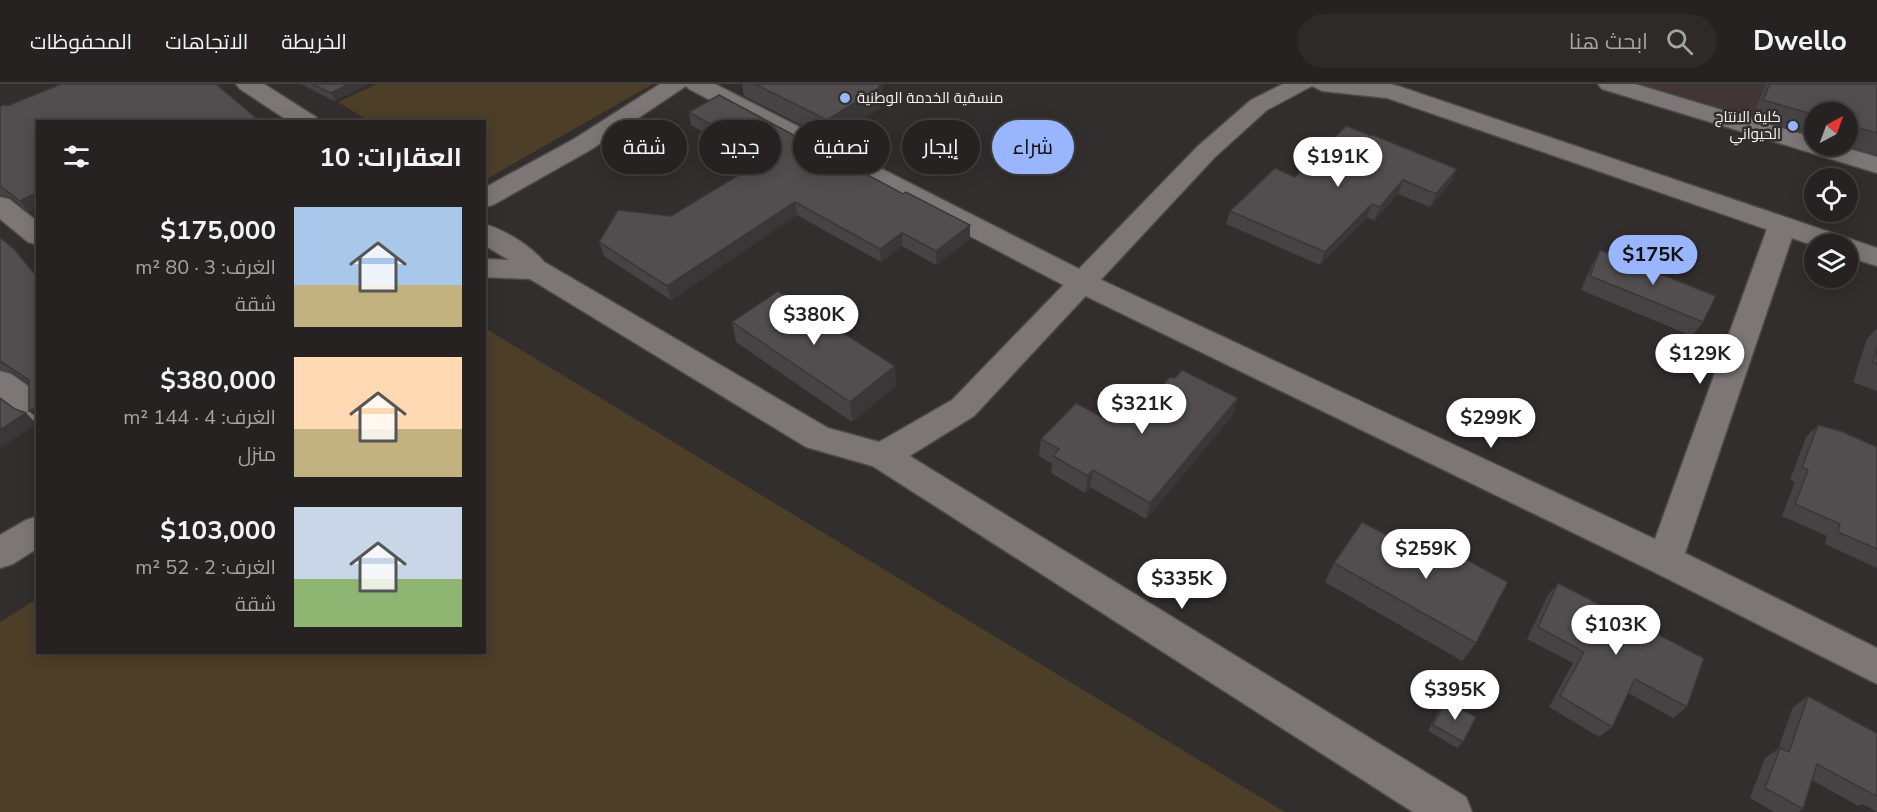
<!DOCTYPE html>
<html lang="ar">
<meta charset="utf-8">
<style>
body{margin:0;font-family:"Nunito Sans",Cairo,sans-serif;background:#2e2a2a;color:#f1f3f6;direction:rtl;height:100vh;display:flex;flex-direction:column;font-size:22px;white-space:nowrap}
*{box-sizing:border-box;margin:0}
p{font-size:20px;color:#a4a4a5}
.icon{flex:none;width:33px;height:33px;fill:none;stroke:currentColor;stroke-width:2;stroke-linecap:round;stroke-linejoin:round}
.map{position:relative;flex:1;overflow:hidden;direction:ltr}
.drawer{position:absolute;left:36px;top:36px;width:450px;height:534px;display:flex;flex-direction:column;background:#262222;border-radius:0px;box-shadow:0 3px 15px #0003,0 0 0 2px #423f40;direction:rtl}
.drawer>*{flex:none}
.top-card{position:absolute;left:504px;top:36px;width:570px;height:54px;direction:rtl;display:flex;gap:12px}
.needle{width:39px;rotate:41deg}
.tools{position:absolute;left:1804px;top:18px;display:grid;gap:12px}
.tools a{display:grid;place-items:center;width:54px;height:54px;border-radius:50%;background:#262222;box-shadow:0 3px 15px #0003,0 0 0 2px #423f40;font-size:30px}
.price{position:absolute;translate:-50% -51px;padding:0 14px;border-radius:21px;background:#fff;color:#222;font-size:20px;line-height:39px;filter:drop-shadow(0 2px 3px #0008)}
.price::after{content:'';position:absolute;left:50%;top:36px;width:18px;height:14px;margin-left:-9px;background:inherit;clip-path:polygon(0 0,100% 0,50% 100%)}
.price.selected{background:#99b5fd;color:#111}
ul{padding:0;list-style:none}
li{display:flex;align-items:center;gap:18px;height:150px;padding:0 24px}
li span{display:grid;place-items:center;flex:none;width:168px;height:120px;border-radius:0px;color:#555}
li>.icon{margin-inline-start:auto}
span .icon{width:72px;height:72px;fill:#fffc;stroke-width:1}
li b{font-size:26px}
h2{display:flex;justify-content:space-between;align-items:center;height:72px;padding:0 24px;font-size:26px}
.pill{padding:0 21px;border-radius:27px;background:#262222;box-shadow:0 3px 15px #0003,0 0 0 2px #423f40;font-size:21px;line-height:54px}
.pill.selected{background:#99b5fd;color:#111}
header{display:flex;align-items:center;gap:36px;box-sizing:border-box;height:84px;padding:0 30px;background:#262222;border-bottom:2px solid #423f40}
header strong{font-size:28px}
nav{display:flex;gap:33px;margin-inline-start:auto;font-size:21px}
.search{width:420px;height:54px;background:#2e2a2a;display:flex;align-items:center;gap:15px;box-sizing:border-box;padding:0 21px;border-radius:33px;color:#a4a4a5;font-size:22px}
.map>svg:first-child{display:block}
.built{fill:#413634}
.green{fill:#4d3e28}
.lines{fill:none;stroke-linecap:round;stroke-linejoin:round}
.minor-casing{stroke:#4f4b4a;stroke-width:3}
.tertiary-casing{stroke:#4f4b4a;stroke-width:3}
.minor{fill:#7c7776;fill-rule:evenodd}
.tertiary{fill:#7c7776;fill-rule:evenodd}
.wall{fill:#474344}
.shaded-wall{fill:#393737}
.building{fill:#524e4f;stroke:#393737;stroke-width:1.5}
.poi-dot{fill:#99b5fd;stroke:#322e2d;stroke-width:2}
.labels{text-anchor:middle;dominant-baseline:central;stroke-width:5;stroke-linejoin:round;paint-order:stroke}
.far-poi-label{font-size:15px;fill:#f6f3f3;stroke:#322e2d;text-anchor:start}
</style>
<header>
<strong>Dwello</strong>
<div class="search"><svg class="icon" aria-label="search" viewBox="0 0 24 24"><circle cx="10" cy="10" r="6"/><path d="M15 15l6 6"/></svg>ابحث هنا</div>
<nav><a>الخريطة</a><a>الاتجاهات</a><a>المحفوظات</a></nav>
</header>
<div class="map">
<svg width="1877" height="728" viewBox="0 0 1877 728">
<rect width="100%" height="100%" fill="#322e2d"/>
<polygon class="built" points="1637,0 1877,0 1877,76 1831,62 1848,62 1848,28 1815,28 1815,56"/>
<g class="green">
<polygon points="377,0 653,0 485,96 484,38 369,37 338,18"/>
<polygon points="485,244 1285,728 0,728 0,538 37,515 38,568 484,568"/>
</g>
<g class="lines">
<defs>
<g id="minor">
<polygon points="236,0 264,0 316,33 319,38 290,38 240,5"/>
<polygon points="660,0 715,0 1091,191 1655,455 1768,142 1772,136 1782,133 1792,136 1796,142 1685,469 1877,564 1877,600 1652,487 1071,205 689,5 686,2 592,65 493,121 484,123 484,104 574,55"/>
<polygon points="1598,0 1635,0 1815,54 1815,62 1839,62 1877,73 1877,89 1602,5"/>
<polygon points="0,113 9,115 38,138 38,161 28,158 0,135"/>
<path d="M484,140c24,7 53,25 66,46l-4,7 -10,2 -10,-2 -14,-15 -28,-17z"/>
<polygon points="0,287 11,290 38,309 38,338 27,334 0,314"/>
<polygon points="883,359 895,363 1466,713 1472,728 1413,728 871,381 866,372 871,363"/>
</g>
<g id="tertiary">
<polygon points="1283,0 1390,0 1398,2 1877,164 1877,182 1848,173 1848,160 1815,162 1387,14 1322,7 1312,2 1267,26 1215,73 974,332 895,381 883,385 806,363 530,195 484,193 484,175 536,177 546,179 828,344 879,358 952,316 1197,63 1251,16"/>
<polygon points="38,432 38,464 13,480 0,484 0,451 26,436"/>
</g>
</defs>
<use href="#minor" class="minor-casing"/>
<use href="#tertiary" class="tertiary-casing"/>
<use href="#minor" class="minor"/>
<use href="#tertiary" class="tertiary"/>
</g>
<g class="wall">
<polygon points="301,0 368,0 334,17"/>
<polygon points="742,0 883,0 880,24 829,55 744,12"/>
<polygon points="1766,0 1877,0 1877,71 1847,62 1848,62 1848,28 1815,28 1815,52 1752,33"/>
<polygon points="0,22 7,22 38,38 29,128 10,113 0,111"/>
<polygon points="689,28 970,155 936,181 902,162 881,178 797,131 671,216 604,172 599,158 671,132 742,89 700,64 698,51 703,48 691,41"/>
<polygon points="1457,85 1451,98 1430,123 1398,110 1374,137 1367,133 1320,181 1226,140 1230,127 1295,93"/>
<polygon points="0,153 15,166 29,300 12,288 0,286"/>
<polygon points="1600,166 1703,238 1692,252 1581,206 1592,181"/>
<polygon points="732,238 896,302 852,338 736,258"/>
<polygon points="1877,244 1877,307 1853,298 1867,255"/>
<polygon points="1151,313 1238,314 1232,332 1146,435 1090,403 1085,409 1051,389 1052,380 1039,372 1041,355 1111,338"/>
<polygon points="1818,341 1877,363 1877,484 1825,460 1827,452 1782,432 1795,398 1790,396 1806,353"/>
<polygon points="1434,458 1476,559 1462,577 1325,498 1334,479 1426,472"/>
<polygon points="1558,499 1687,623 1673,634 1628,609 1612,643 1599,653 1549,623 1573,579 1527,555 1548,511"/>
<polygon points="1808,612 1877,649 1877,728 1862,720 1858,722 1812,696 1803,725 1798,728 1774,728 1750,714 1765,674 1778,665 1793,623"/>
<polygon points="1446,616 1463,658 1457,664 1428,647 1441,622"/>
</g>
<g class="shaded-wall">
<polygon points="349,0 368,0 334,17 331,9"/>
<polygon points="879,0 883,0 880,24 829,55 827,36"/>
<polygon points="1457,85 1451,98 1430,123 1436,110"/>
<polygon points="1403,96 1398,110 1374,137 1380,123"/>
<polygon points="38,108 38,124 29,128 20,117"/>
<polygon points="795,118 797,131 671,216 667,202"/>
<polygon points="1372,120 1367,133 1320,181 1325,168"/>
<polygon points="970,141 970,155 936,181 936,167"/>
<polygon points="902,149 902,162 881,178 880,165"/>
<polygon points="895,282 896,302 852,338 850,318"/>
<polygon points="1238,314 1232,332 1146,435 1150,419"/>
<polygon points="38,321 38,335 29,327"/>
<polygon points="26,329 37,340 0,364 0,346"/>
<polygon points="1093,386 1090,403 1085,409 1088,392"/>
</g>
<g class="building">
<polygon points="61,0 216,0 261,38 38,38 38,108 20,117 0,102 0,22 5,21 7,22"/>
<polygon points="312,0 349,0 331,9"/>
<polygon points="755,0 879,0 879,4 827,36"/>
<polygon points="1770,0 1877,0 1877,49 1856,43 1848,43 1848,28 1815,28 1815,31 1763,16"/>
<polygon points="719,11 903,110 906,108 970,141 936,167 902,149 880,165 795,118 667,202 599,158 618,126 671,132 752,83 698,51 713,42 689,28"/>
<polygon points="1346,42 1372,52 1373,51 1457,85 1436,110 1403,96 1380,123 1372,120 1325,168 1230,127 1275,84 1295,93"/>
<polygon points="0,153 15,166 38,194 38,321 29,327 29,296 0,277"/>
<polygon points="1600,166 1716,212 1703,238 1590,192"/>
<polygon points="778,207 895,282 850,318 732,238"/>
<polygon points="1877,263 1877,280 1873,278"/>
<polygon points="1182,286 1238,314 1150,419 1093,386 1088,392 1053,372 1059,365 1041,355 1076,319 1111,338 1140,308 1151,313 1170,293 1175,294"/>
<polygon points="0,314 15,325 26,329 0,346"/>
<polygon points="1818,341 1841,347 1877,363 1877,465 1838,448 1840,440 1795,420 1808,386 1802,383"/>
<polygon points="1362,438 1426,472 1434,458 1508,498 1476,559 1334,479"/>
<polygon points="1558,499 1704,574 1687,623 1635,595 1612,643 1560,612 1584,568 1538,543"/>
<polygon points="1808,612 1877,649 1877,708 1876,712 1817,680 1803,725 1765,704 1780,664 1789,668"/>
<polygon points="1446,616 1476,633 1463,658 1433,641"/>
</g>
<g class="poi-dot">
<circle cx="845" cy="14" r="6"/>
<circle cx="1793" cy="42" r="6"/>
</g>
<g class="labels">
<g class="far-poi-label">
<text x="857" y="14">منسقية الخدمة الوطنية</text>
<text x="1781" y="33" text-anchor="end">كلية الانتاج<tspan x="1781" dy="17">الحيواني</tspan></text>
</g>
</g>
</svg>
<div class="tools">
<a><svg class="needle" viewBox="-14 -14 28 28"><path d="M0-13l5 13h-10z" fill="#e53935"/><path d="M0 13l5-13h-10z" fill="#a4a4a5"/></svg></a>
<a><svg class="icon" aria-label="locate" viewBox="0 0 24 24"><circle cx="12" cy="12" r="6"/><path d="M12 2v4M12 18v4M2 12h4M18 12h4"/></svg></a>
<a><svg class="icon" aria-label="layers" viewBox="0 0 24 24"><path d="M12 4l9 5-9 5-9-5zM3 14l9 5 9-5"/></svg></a>
</div>
<b class="price" style="left:1338px;top:104px">$191K</b>
<b class="price selected" style="left:1653px;top:202px">$175K</b>
<b class="price" style="left:814px;top:262px">$380K</b>
<b class="price" style="left:1700px;top:301px">$129K</b>
<b class="price" style="left:1142px;top:351px">$321K</b>
<b class="price" style="left:1491px;top:365px">$299K</b>
<b class="price" style="left:1426px;top:496px">$259K</b>
<b class="price" style="left:1182px;top:526px">$335K</b>
<b class="price" style="left:1616px;top:572px">$103K</b>
<b class="price" style="left:1455px;top:637px">$395K</b>
<div class="top-card">
<a class="pill selected">شراء</a>
<a class="pill">إيجار</a>
<a class="pill">تصفية</a>
<a class="pill">جديد</a>
<a class="pill">شقة</a>
</div>
<section class="drawer">
<h2>العقارات: 10<svg class="icon" aria-label="filters" viewBox="0 0 24 24"><path d="M4 7h16M4 17h16"/><circle cx="9" cy="7" r="2"/><circle cx="15" cy="17" r="2"/></svg></h2>
<ul>
<li><span style="background:linear-gradient(#a9c7e8 65%,#c2b280 0)"><svg class="icon" aria-label="home" viewBox="0 0 24 24"><path d="M3 11l9-7 9 7M6 9v11h12V9"/></svg></span><div><b>$175,000</b><p>الغرف: 3 · 80 m²</p><p>شقة</p></div></li>
<li><span style="background:linear-gradient(#ffd9b3 60%,#c2b280 0)"><svg class="icon" aria-label="home" viewBox="0 0 24 24"><path d="M3 11l9-7 9 7M6 9v11h12V9"/></svg></span><div><b>$380,000</b><p>الغرف: 4 · 144 m²</p><p>منزل</p></div></li>
<li><span style="background:linear-gradient(#c9d6e8 60%,#8fb573 0)"><svg class="icon" aria-label="home" viewBox="0 0 24 24"><path d="M3 11l9-7 9 7M6 9v11h12V9"/></svg></span><div><b>$103,000</b><p>الغرف: 2 · 52 m²</p><p>شقة</p></div></li>
</ul>
</section>
</div>
